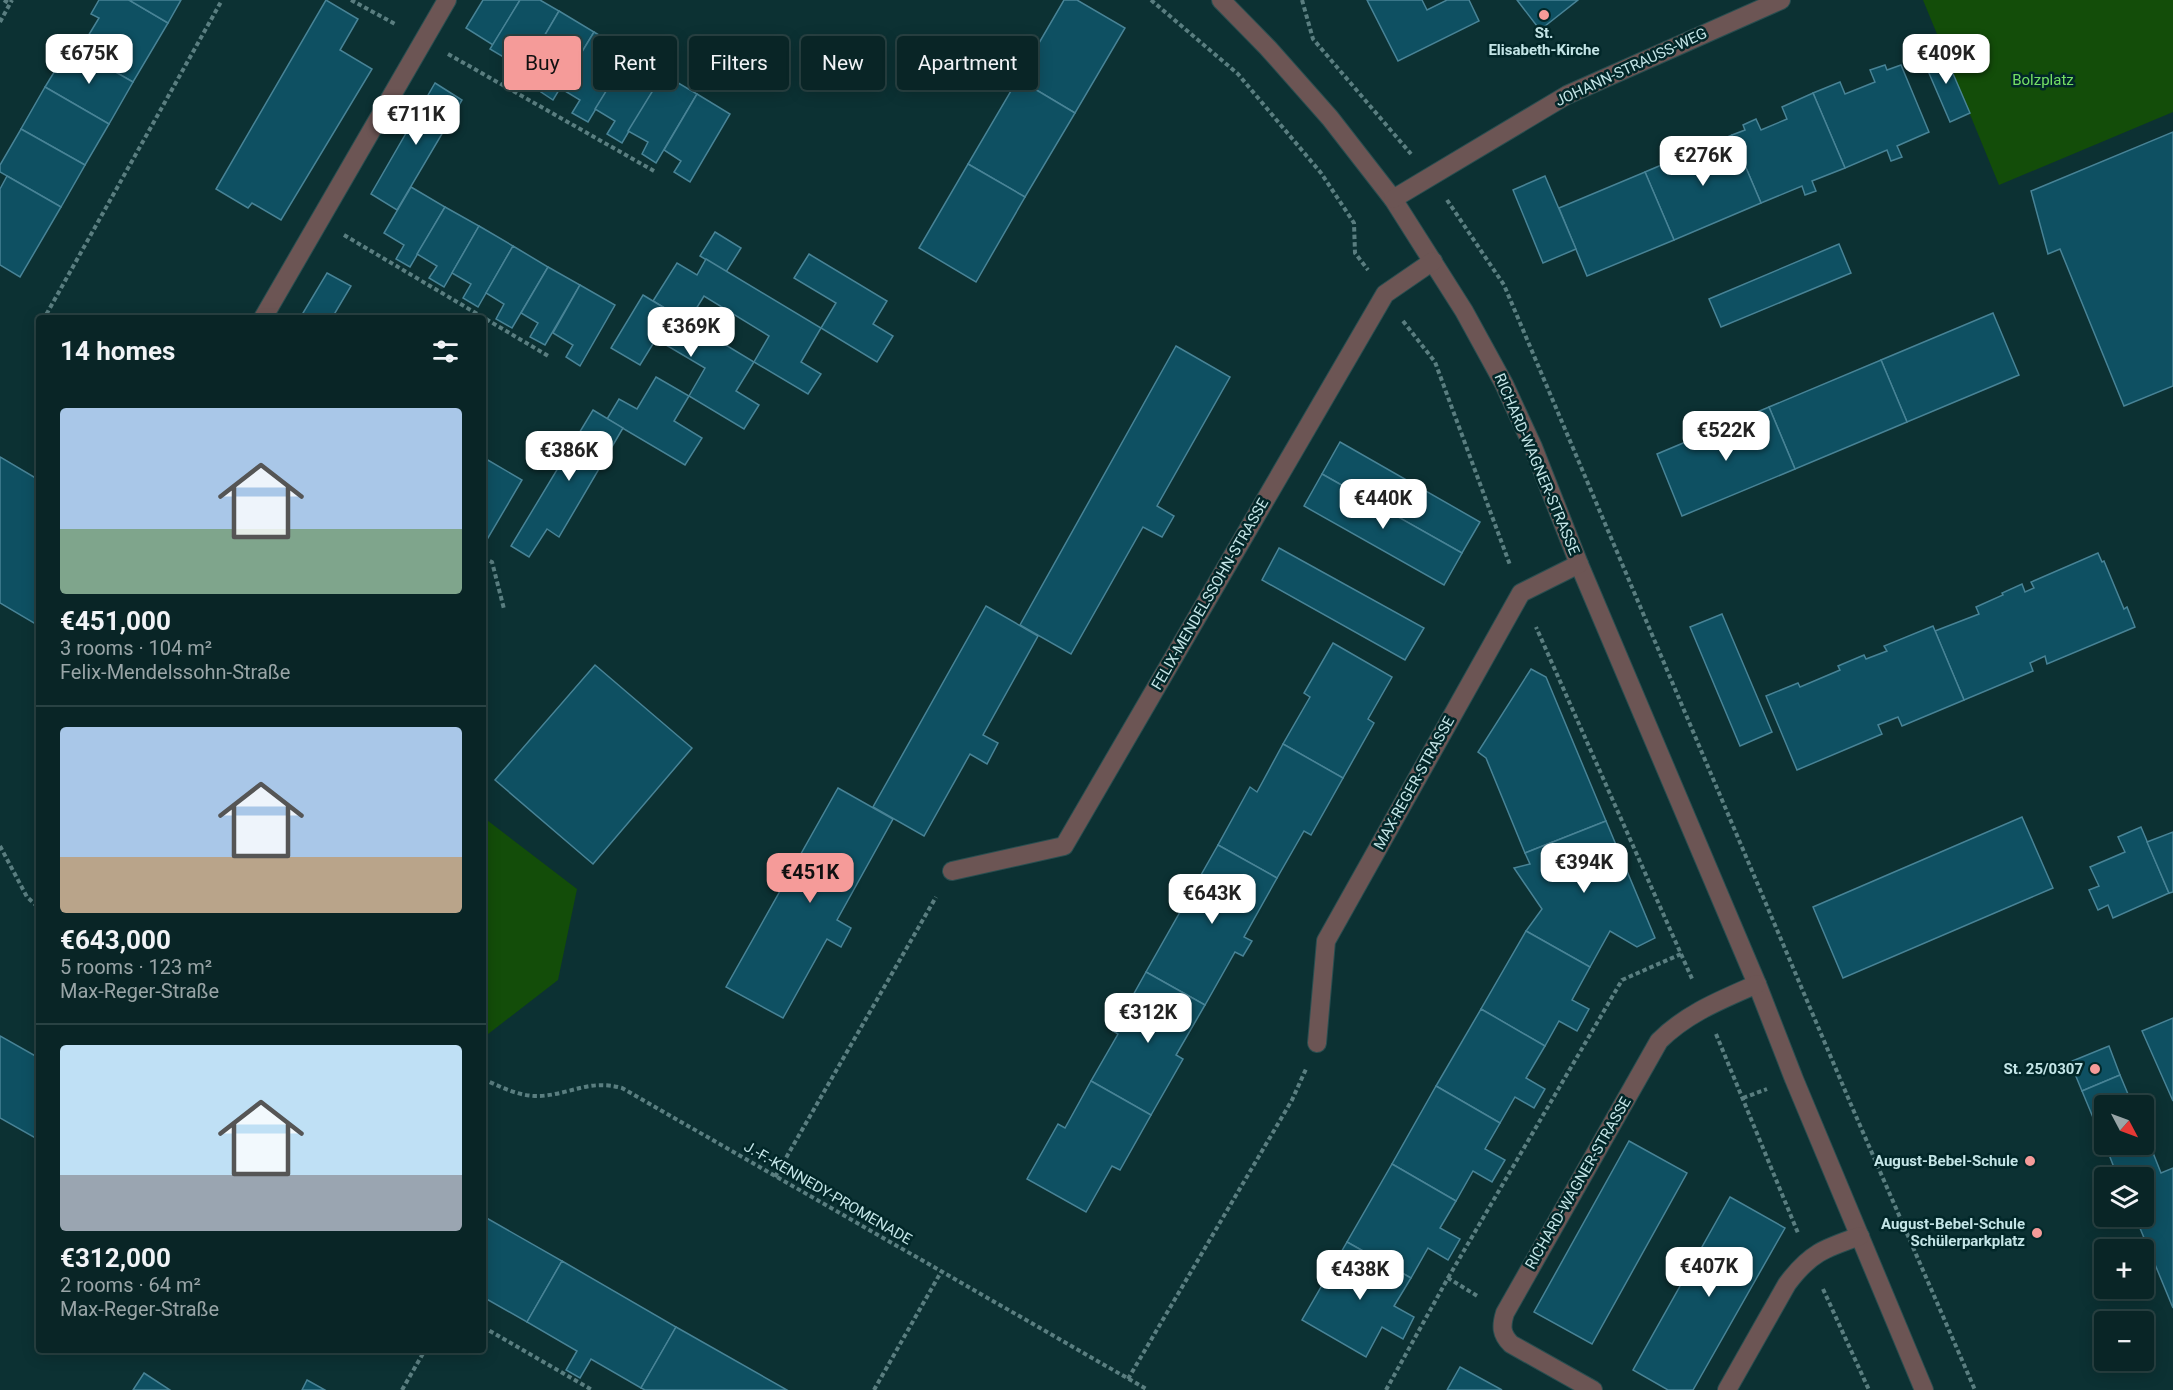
<!DOCTYPE html>
<meta charset="utf-8">
<style>
body{margin:0;font-family:Roboto,sans-serif;background:#173132;color:#f1f3f6;height:100vh;display:flex;flex-direction:column;font-size:22px;white-space:nowrap}
*{box-sizing:border-box;margin:0}
p{font-size:20px;color:#99a5a7}
.icon{flex:none;width:33px;height:33px;fill:none;stroke:currentColor;stroke-width:2;stroke-linecap:round;stroke-linejoin:round}
.map{position:relative;flex:1;overflow:hidden}
.sheet{position:absolute;left:36px;top:315px;width:450px;height:1038px;display:flex;flex-direction:column;background:#092526;border-radius:6px;box-shadow:0 3px 15px #0003,0 0 0 2px #294243}
.sheet>*{flex:none}
.banner{position:absolute;left:504px;top:36px;width:570px;height:54px;display:flex;gap:12px}
.needle{width:39px;rotate:131deg}
.buttons{position:absolute;left:2094px;top:1095px;display:grid;gap:12px}
.buttons a{display:grid;place-items:center;width:60px;height:60px;border-radius:6px;background:#092526;box-shadow:0 3px 15px #0003,0 0 0 2px #294243;font-size:30px}
.price{position:absolute;translate:-50% -51px;padding:0 14px;border-radius:12px;background:#fff;color:#222;font-size:20px;line-height:39px;filter:drop-shadow(0 2px 3px #0008)}
.price::after{content:'';position:absolute;left:50%;top:36px;width:18px;height:14px;margin-left:-9px;background:inherit;clip-path:polygon(0 0,100% 0,50% 100%)}
.price.current{background:#f59b99;color:#111}
ul{padding:0;list-style:none}
li{display:grid;align-content:center;gap:12px;height:318px;padding:0 24px}
li+li{border-top:2px solid #294243}
li span{display:grid;place-items:center;height:186px;border-radius:6px;color:#555}
li>.icon{margin-inline-start:auto}
span .icon{width:108px;height:108px;fill:#fffc;stroke-width:1}
li b{font-size:26px}
h2{display:flex;justify-content:space-between;align-items:center;height:72px;padding:0 24px;font-size:26px}
.pill{padding:0 21px;border-radius:6px;background:#092526;box-shadow:0 3px 15px #0003,0 0 0 2px #294243;font-size:21px;line-height:54px}
.pill.current{background:#f59b99;color:#111}
.map>svg:first-child{display:block}
.green{fill:#134d09}
.building{fill:#0e5062;stroke:#488396;stroke-width:1.5}
.lines{fill:none;stroke-linecap:round;stroke-linejoin:round}
.minor-casing{stroke:#294e50;stroke-width:20}
.path{stroke:#5a7e80;stroke-width:4;stroke-dasharray:4.5 3;stroke-linecap:butt}
.minor{stroke:#6c5554;stroke-width:18}
.poi-dot{fill:#f59b99;stroke:#022729;stroke-width:2}
.labels{text-anchor:middle;dominant-baseline:central;stroke-width:5;stroke-linejoin:round;paint-order:stroke}
.poi-label{font-size:15px;font-weight:bold;fill:#c4e5e7;stroke:#022729;text-anchor:end}
.street-label{font-size:15px;fill:#c4e5e7;stroke:#022729}
.park-label{font-size:15px;fill:#75e065;stroke:#022729}
</style>
<div class="map">
<svg width="2173" height="1390" viewBox="0 0 2173 1390">
<rect width="100%" height="100%" fill="#0c3133"/>
<g class="green">
<polygon points="1923,0 2173,0 2173,112 1999,185"/>
<polygon points="483,817 577,889 558,980 483,1038"/>
</g>
<g class="building">
<polygon points="99,0 129,0 168,23 133,82 79,51 99,18 91,14"/>
<polygon points="129,0 181,0 168,23"/>
<polygon points="326,0 358,19 340,50 372,69 281,220 252,203 248,208 216,189"/>
<polygon points="483,0 520,0 493,45 466,28"/>
<polygon points="520,0 540,0 559,11 518,81 505,74 512,62 490,49"/>
<polygon points="1064,0 1077,0 1125,28 1075,113 1018,79"/>
<polygon points="1367,0 1422,0 1427,10 1447,0 1469,0 1479,21 1398,61"/>
<polygon points="1517,0 1578,0 1540,30"/>
<polygon points="559,11 594,32 553,100 541,92 548,80 526,67"/>
<polygon points="594,32 629,54 588,122 572,113 580,100 560,88"/>
<polygon points="70,46 133,82 109,124 45,87"/>
<polygon points="1942,48 1970,113 1950,122 1922,57"/>
<polygon points="629,54 663,74 622,143 607,134 615,121 595,109"/>
<polygon points="1885,65 1887,70 1901,65 1929,132 1897,146 1902,157 1891,161 1887,150 1845,168 1813,93 1840,82 1845,94 1875,82 1870,70"/>
<polygon points="663,74 697,94 656,163 642,154 648,142 628,131"/>
<polygon points="1018,79 1075,113 1025,197 968,164"/>
<polygon points="435,83 462,100 397,210 371,194"/>
<polygon points="45,87 109,124 85,165 21,129"/>
<polygon points="1813,93 1845,168 1812,181 1816,191 1805,195 1802,186 1761,203 1732,135 1745,130 1743,125 1756,119 1761,130 1787,119 1782,107"/>
<polygon points="697,94 730,114 690,182 674,172 681,161 664,150"/>
<polygon points="21,129 85,165 61,207 0,172 0,165"/>
<polygon points="2173,132 2173,386 2124,406 2060,249 2048,254 2031,191"/>
<polygon points="1732,135 1761,203 1674,240 1645,172"/>
<polygon points="968,164 1025,197 976,282 919,248"/>
<polygon points="1645,172 1674,240 1587,276 1559,208"/>
<polygon points="7,176 61,207 20,277 0,265 0,189"/>
<polygon points="1545,176 1576,249 1543,263 1513,190"/>
<polygon points="411,187 445,207 410,267 396,259 404,245 384,233"/>
<polygon points="445,207 479,226 444,287 429,278 437,266 417,254"/>
<polygon points="479,226 513,246 478,307 463,298 471,284 452,273"/>
<polygon points="715,232 741,248 726,272 700,256"/>
<polygon points="1839,244 1851,273 1721,327 1709,299"/>
<polygon points="513,246 548,267 512,328 496,319 504,304 486,293"/>
<polygon points="809,254 887,301 873,324 893,336 877,362 821,328 836,303 794,278"/>
<polygon points="706,259 821,328 801,362 821,374 808,394 754,362 769,336 704,296 688,322 653,301 677,263 697,275"/>
<polygon points="548,267 580,285 545,345 530,337 538,323 521,313"/>
<polygon points="327,273 351,286 332,318 300,318"/>
<polygon points="580,285 615,305 580,366 566,357 573,345 553,333"/>
<polygon points="643,295 754,362 736,391 759,405 744,429 689,396 705,368 656,339 640,365 611,348"/>
<polygon points="1993,313 2019,375 1907,422 1881,360"/>
<polygon points="1176,346 1230,377 1157,506 1174,516 1162,537 1143,527 1071,654 1020,625"/>
<polygon points="1881,360 1907,422 1795,469 1769,407"/>
<polygon points="656,377 689,396 674,421 702,438 685,465 607,419 619,399 637,409"/>
<polygon points="1769,407 1795,469 1682,516 1657,454"/>
<polygon points="593,410 623,428 559,537 547,529 529,557 511,546"/>
<polygon points="1340,442 1480,522 1462,553 1322,474"/>
<polygon points="0,457 39,480 39,626 0,603"/>
<polygon points="486,459 522,480 485,543 483,542 483,465"/>
<polygon points="1322,474 1462,553 1444,585 1304,506"/>
<polygon points="1279,548 1424,628 1405,660 1262,580"/>
<polygon points="2098,553 2102,562 2104,561 2124,609 2127,607 2135,627 2047,664 2045,656 2030,663 2033,671 1964,700 1935,631 1979,614 1976,607 2003,595 2002,593 2022,584 2025,592 2034,588 2031,582"/>
<polygon points="986,606 1038,636 983,735 998,743 987,764 970,754 924,836 873,807"/>
<polygon points="1722,614 1772,732 1740,746 1690,627"/>
<polygon points="1933,626 1964,700 1902,726 1898,717 1878,725 1882,734 1797,770 1766,696 1798,683 1800,687 1840,670 1838,666 1864,655 1866,659 1887,651 1884,646"/>
<polygon points="1333,643 1392,677 1368,719 1374,723 1343,778 1283,744 1310,697 1304,693"/>
<polygon points="595,665 692,748 593,864 495,780"/>
<polygon points="1531,669 1546,677 1606,821 1525,853 1486,758 1478,752"/>
<polygon points="1283,744 1343,778 1311,835 1304,831 1277,878 1218,845 1250,787 1257,792"/>
<polygon points="838,788 893,819 837,920 851,928 841,947 827,939 783,1018 726,987"/>
<polygon points="2022,817 2053,888 1843,978 1813,907"/>
<polygon points="1606,821 1655,938 1637,947 1610,931 1590,967 1526,931 1542,909 1514,868 1530,864 1525,853"/>
<polygon points="2141,827 2169,893 2113,918 2108,905 2098,910 2089,890 2099,886 2090,867 2125,852 2118,837"/>
<polygon points="2173,832 2173,892 2169,893 2147,842"/>
<polygon points="1218,845 1277,878 1244,937 1252,941 1243,956 1235,952 1205,1005 1146,972"/>
<polygon points="1526,931 1590,967 1572,1000 1589,1009 1577,1031 1559,1021 1545,1046 1481,1009"/>
<polygon points="1146,972 1205,1005 1176,1055 1183,1059 1151,1115 1091,1081 1118,1034 1113,1031"/>
<polygon points="1481,1009 1545,1046 1526,1078 1545,1089 1534,1108 1515,1097 1500,1123 1436,1086"/>
<polygon points="2173,1018 2173,1101 2142,1031"/>
<polygon points="0,1036 39,1058 39,1140 0,1118"/>
<polygon points="2109,1046 2120,1075 2082,1091 2070,1062"/>
<polygon points="2120,1075 2133,1106 2104,1106 2104,1144 2082,1091"/>
<polygon points="1091,1081 1151,1115 1120,1170 1112,1166 1086,1212 1027,1179 1058,1124 1065,1128"/>
<polygon points="1436,1086 1500,1123 1485,1149 1505,1160 1492,1182 1473,1171 1456,1201 1392,1164"/>
<polygon points="2144,1130 2161,1173 2173,1168 2173,1308 2135,1216 2144,1216 2144,1178 2118,1178 2105,1144 2144,1144"/>
<polygon points="1629,1141 1687,1173 1592,1344 1534,1312"/>
<polygon points="1392,1164 1456,1201 1440,1228 1460,1239 1448,1260 1428,1248 1411,1278 1347,1242"/>
<polygon points="1730,1197 1785,1228 1693,1390 1668,1390 1633,1370"/>
<polygon points="483,1216 562,1261 527,1322 483,1297"/>
<polygon points="1347,1242 1411,1278 1394,1306 1414,1317 1403,1339 1382,1327 1366,1357 1302,1320"/>
<polygon points="562,1261 676,1327 641,1388 591,1359 580,1378 566,1370 577,1351 527,1322"/>
<polygon points="676,1327 787,1390 645,1390 641,1388"/>
<polygon points="1460,1367 1502,1390 1447,1390"/>
<polygon points="144,1373 170,1390 133,1390"/>
<polygon points="307,1380 325,1390 302,1390"/>
</g>
<g class="lines">
<defs>
<g id="minor">
<polyline points="1221,0 1268,48 1330,118 1393,199 1464,311 1504,384 1533,447 1579,564 1757,984 1794,1079 1924,1390"/>
<polyline points="1393,199 1567,95 1781,0"/>
<polyline points="263,318 447,0"/>
<polyline points="952,871 1064,846 1385,294 1433,261"/>
<polyline points="1317,1043 1326,941 1521,593 1579,564"/>
<path d="M1593,1390l-82,-46c-10,-10 -10,-18 -6,-31l154,-272c28,-28 62,-41 98,-57"/>
<path d="M1727,1390l60,-106c23,-31 38,-36 73,-48"/>
</g>
</defs>
<use href="#minor" class="minor-casing"/>
<g class="path">
<polyline points="4,0 10,4"/>
<polyline points="351,0 397,25"/>
<polyline points="1151,0 1238,74 1321,173 1354,223 1355,253 1368,270"/>
<polyline points="1302,0 1313,39 1411,154"/>
<polyline points="0,22 12,0"/>
<polyline points="448,54 654,171"/>
<polyline points="1447,200 1504,285 1852,1107 1975,1390"/>
<polyline points="344,235 550,357"/>
<polyline points="52,318 46,315 222,0"/>
<polyline points="1403,321 1435,362 1510,565"/>
<polyline points="483,558 492,562 504,609"/>
<polyline points="0,846 27,897 39,908"/>
<polyline points="1681,954 1693,981"/>
<polyline points="1716,1034 1798,1233"/>
<path d="M483,1079c18,8 37,18 57,17 32,-2 49,-17 82,-8l526,302"/>
<polyline points="1743,1098 1767,1089"/>
<polyline points="775,1177 936,897"/>
<polyline points="1448,1278 1622,980 1681,954 1536,627"/>
<polyline points="1823,1289 1869,1390"/>
<polyline points="483,1327 592,1390"/>
<polyline points="1128,1379 1292,1100 1306,1069"/>
<polyline points="402,1390 425,1350"/>
<polyline points="874,1390 941,1272"/>
<polyline points="1386,1390 1448,1278 1479,1297"/>
</g>
<use href="#minor" class="minor"/>
</g>
<g class="poi-dot">
<circle cx="1544" cy="15" r="6"/>
<circle cx="2095" cy="1069" r="6"/>
<circle cx="2030" cy="1161" r="6"/>
<circle cx="2037" cy="1233" r="6"/>
</g>
<g class="labels">
<g class="poi-label">
<text x="1544" y="33" text-anchor="middle">St.<tspan x="1544" dy="17">Elisabeth-Kirche</tspan></text>
<text x="2083" y="1069">St. 25/0307</text>
<text x="2018" y="1161">August-Bebel-Schule</text>
<text x="2025" y="1224">August-Bebel-Schule<tspan x="2025" dy="17">Schülerparkplatz</tspan></text>
</g>
<g class="street-label">
<text transform="translate(1631 67) rotate(-25)">JOHANN-STRAUSS-WEG</text>
<text transform="translate(1537 464) rotate(67)">RICHARD-WAGNER-STRASSE</text>
<text transform="translate(1210 594) rotate(-60)">FELIX-MENDELSSOHN-STRASSE</text>
<text transform="translate(1414 783) rotate(-61)">MAX-REGER-STRASSE</text>
<text transform="translate(1578 1183) rotate(-60)">RICHARD-WAGNER-STRASSE</text>
<text transform="translate(828 1193) rotate(30)">J.-F.-KENNEDY-PROMENADE</text>
</g>
<g class="park-label">
<text x="2043" y="80">Bolzplatz</text>
</g>
</g>
</svg>
<div class="buttons">
<a><svg class="needle" viewBox="-14 -14 28 28"><path d="M0-13l5 13h-10z" fill="#e53935"/><path d="M0 13l5-13h-10z" fill="#99a5a7"/></svg></a>
<a><svg class="icon" aria-label="layers" viewBox="0 0 24 24"><path d="M12 4l9 5-9 5-9-5zM3 14l9 5 9-5"/></svg></a>
<a>+</a>
<a>−</a>
</div>
<b class="price" style="left:89px;top:85px">€675K</b>
<b class="price" style="left:1946px;top:85px">€409K</b>
<b class="price" style="left:416px;top:146px">€711K</b>
<b class="price" style="left:1703px;top:187px">€276K</b>
<b class="price" style="left:691px;top:358px">€369K</b>
<b class="price" style="left:1726px;top:462px">€522K</b>
<b class="price" style="left:569px;top:482px">€386K</b>
<b class="price" style="left:1383px;top:530px">€440K</b>
<b class="price" style="left:1584px;top:894px">€394K</b>
<b class="price current" style="left:810px;top:904px">€451K</b>
<b class="price" style="left:1212px;top:925px">€643K</b>
<b class="price" style="left:1148px;top:1044px">€312K</b>
<b class="price" style="left:1709px;top:1298px">€407K</b>
<b class="price" style="left:1360px;top:1301px">€438K</b>
<div class="banner">
<a class="pill current">Buy</a>
<a class="pill">Rent</a>
<a class="pill">Filters</a>
<a class="pill">New</a>
<a class="pill">Apartment</a>
</div>
<section class="sheet">
<h2>14 homes<svg class="icon" aria-label="filters" viewBox="0 0 24 24"><path d="M4 7h16M4 17h16"/><circle cx="9" cy="7" r="2"/><circle cx="15" cy="17" r="2"/></svg></h2>
<ul>
<li><span style="background:linear-gradient(#a9c7e8 65%,#7fa58c 0)"><svg class="icon" aria-label="home" viewBox="0 0 24 24"><path d="M3 11l9-7 9 7M6 9v11h12V9"/></svg></span><div><b>€451,000</b><p>3 rooms · 104 m²</p><p>Felix-Mendelssohn-Straße</p></div></li>
<li><span style="background:linear-gradient(#a9c7e8 70%,#b9a48a 0)"><svg class="icon" aria-label="home" viewBox="0 0 24 24"><path d="M3 11l9-7 9 7M6 9v11h12V9"/></svg></span><div><b>€643,000</b><p>5 rooms · 123 m²</p><p>Max-Reger-Straße</p></div></li>
<li><span style="background:linear-gradient(#bfe0f5 70%,#9aa5b1 0)"><svg class="icon" aria-label="home" viewBox="0 0 24 24"><path d="M3 11l9-7 9 7M6 9v11h12V9"/></svg></span><div><b>€312,000</b><p>2 rooms · 64 m²</p><p>Max-Reger-Straße</p></div></li>
</ul>
</section>
</div>
